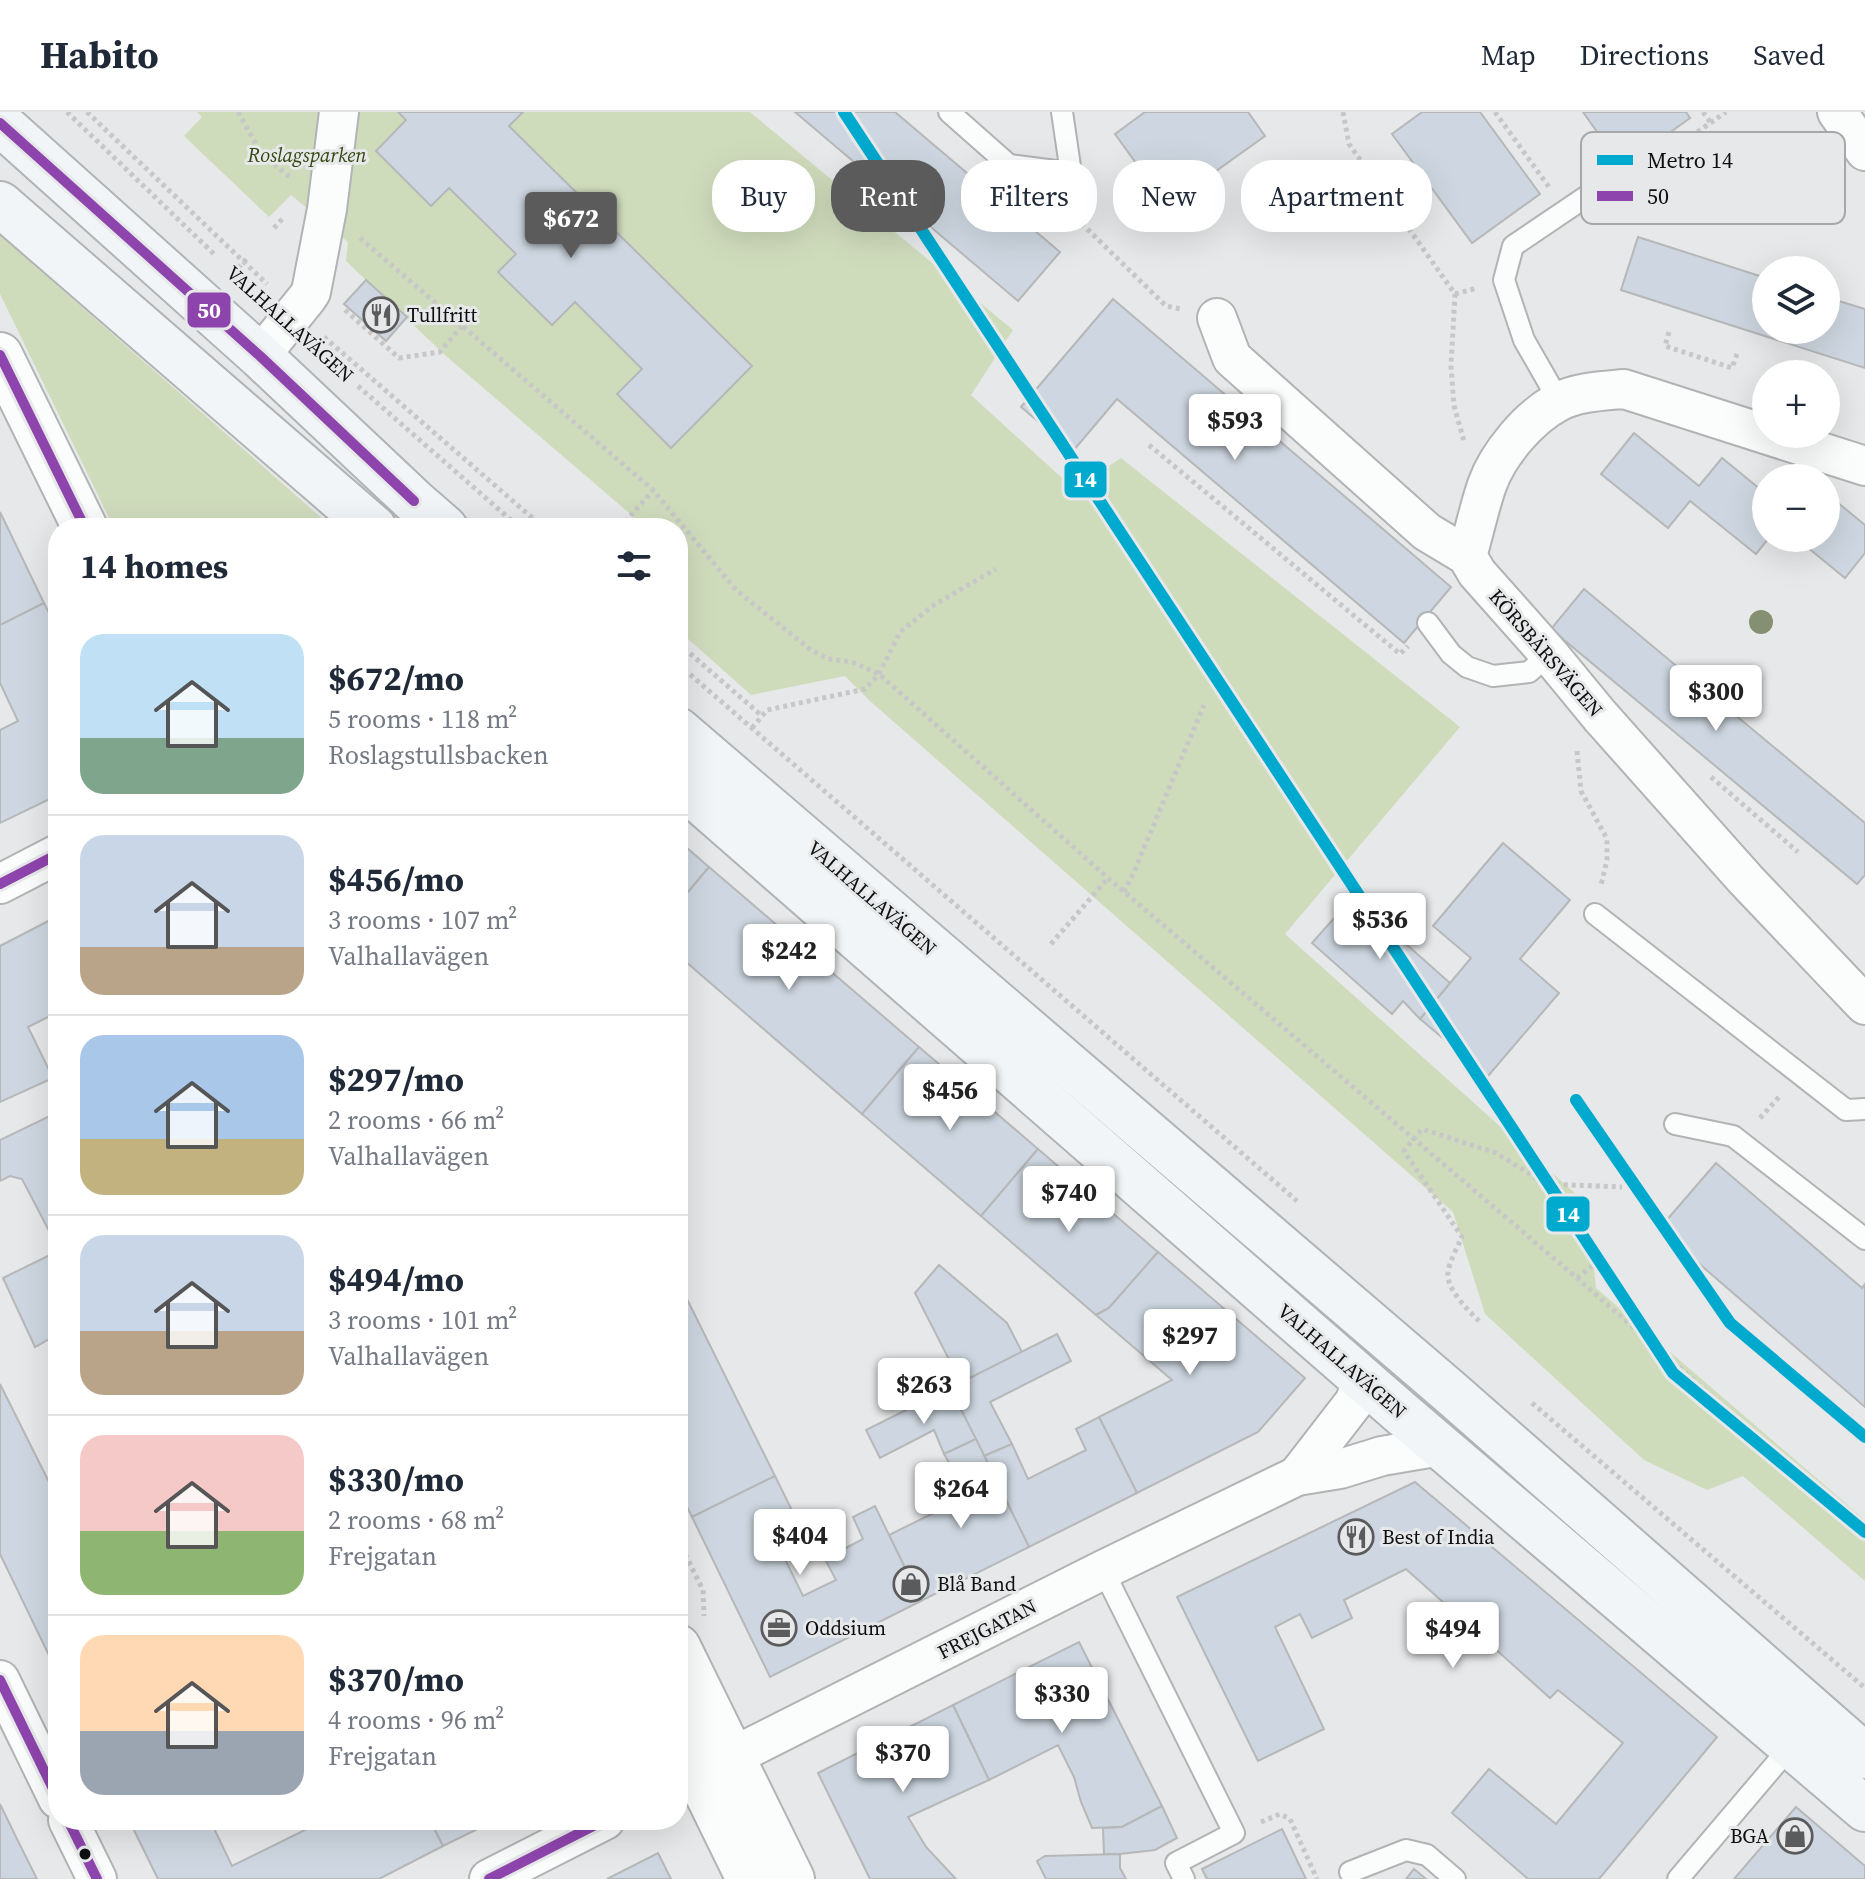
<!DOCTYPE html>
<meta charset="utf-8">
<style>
body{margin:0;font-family:"Source Serif 4",serif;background:#f2f2f3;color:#1f2937;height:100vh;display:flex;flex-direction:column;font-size:30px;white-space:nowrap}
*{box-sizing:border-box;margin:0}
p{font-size:26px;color:#747a83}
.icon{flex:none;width:44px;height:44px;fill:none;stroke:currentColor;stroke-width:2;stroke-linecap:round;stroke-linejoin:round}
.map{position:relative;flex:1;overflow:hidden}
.panel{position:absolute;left:48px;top:406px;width:640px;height:1312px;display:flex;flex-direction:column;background:#fff;border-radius:32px;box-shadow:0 8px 32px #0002}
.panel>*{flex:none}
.guide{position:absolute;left:712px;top:48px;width:760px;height:72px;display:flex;gap:16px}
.fabs{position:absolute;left:1752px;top:144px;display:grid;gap:16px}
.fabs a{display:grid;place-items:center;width:88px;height:88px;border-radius:50%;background:#fff;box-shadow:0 8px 32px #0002;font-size:40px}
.price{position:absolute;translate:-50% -68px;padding:0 18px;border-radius:8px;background:#fff;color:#222;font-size:26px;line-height:52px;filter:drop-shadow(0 2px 4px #0008)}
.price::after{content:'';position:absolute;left:50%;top:48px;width:24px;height:18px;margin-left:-12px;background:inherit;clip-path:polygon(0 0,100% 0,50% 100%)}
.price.selected{background:#5b5b5c;color:#fff}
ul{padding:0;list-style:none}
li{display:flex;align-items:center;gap:24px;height:200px;padding:0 32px}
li+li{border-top:2px solid #e0e1e3}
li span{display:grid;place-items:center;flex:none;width:224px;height:160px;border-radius:24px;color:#555}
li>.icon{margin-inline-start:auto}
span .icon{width:96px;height:96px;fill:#fffc;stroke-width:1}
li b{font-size:34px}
h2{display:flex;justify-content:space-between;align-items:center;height:96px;padding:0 32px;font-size:34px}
.pill{padding:0 28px;border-radius:32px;background:#fff;box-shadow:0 8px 32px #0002;font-size:28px;line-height:72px}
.pill.selected{background:#5b5b5c;color:#fff}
header{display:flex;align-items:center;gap:48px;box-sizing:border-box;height:112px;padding:0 40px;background:#fff;border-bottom:2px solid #e0e1e3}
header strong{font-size:38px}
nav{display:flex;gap:44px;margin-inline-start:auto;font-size:28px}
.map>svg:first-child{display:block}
.green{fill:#cfdcbc}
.building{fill:#ced7e1;stroke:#b6b7b8;stroke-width:2}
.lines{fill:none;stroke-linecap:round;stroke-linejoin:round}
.service-casing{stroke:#b2b3b4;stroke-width:24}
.minor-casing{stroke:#b2b3b4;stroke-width:42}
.tertiary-casing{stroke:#b2b3b4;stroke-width:48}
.secondary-casing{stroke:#b2b3b4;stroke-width:48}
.path{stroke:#c7c7c8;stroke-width:5;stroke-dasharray:4 4;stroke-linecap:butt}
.service{stroke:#fbfcfc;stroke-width:20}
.minor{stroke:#fbfcfc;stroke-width:38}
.tertiary{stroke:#fbfcfc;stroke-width:44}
.secondary{stroke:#f2f5f7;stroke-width:44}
.bus-1-casing{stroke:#e6e8ea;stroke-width:16}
.bus-1{stroke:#8e44ad;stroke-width:10}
.metro-1-casing{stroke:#e6e8ea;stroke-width:18}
.metro-1{stroke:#00a9ce;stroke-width:12}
.tree{fill:#858f71}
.bus-dot{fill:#0f0f10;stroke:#e6e8ea;stroke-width:3}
.labels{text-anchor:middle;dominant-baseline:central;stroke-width:6;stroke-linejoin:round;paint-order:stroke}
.park-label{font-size:20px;font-style:italic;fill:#35470e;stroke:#e6e8ea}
.poi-label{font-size:20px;fill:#0f0f10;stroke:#e6e8ea;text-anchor:start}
.street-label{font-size:20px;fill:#0f0f10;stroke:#e6e8ea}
.key{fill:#e6e8ea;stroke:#a6a7a9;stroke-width:2}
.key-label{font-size:22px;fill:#0f0f10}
.line-badge{stroke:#e6e8ea;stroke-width:3}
.badge-label{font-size:22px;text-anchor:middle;font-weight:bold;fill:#fff}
</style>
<header>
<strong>Habito</strong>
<nav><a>Map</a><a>Directions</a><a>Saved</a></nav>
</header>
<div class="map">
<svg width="1865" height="1767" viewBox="0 0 1865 1767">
<rect width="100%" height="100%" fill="#e7e8e9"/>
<g class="green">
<polygon points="197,0 750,0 1013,218 971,283 1074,377 1121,346 1460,615 1285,822 1587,1092 1596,1176 1865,1408 1865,1469 1743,1364 1707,1378 1644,1348 1485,1202 1453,1100 870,589 845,564 751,583 678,518 678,416 637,416 635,406 446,244 346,149 348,130 291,83 269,105 184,24 202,5"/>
<polygon points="0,123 333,416 114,416 0,182"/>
</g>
<g class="building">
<polygon points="398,0 523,0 509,14 752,254 671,336 617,282 642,257 575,190 552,213 498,160 516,142 449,76 431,94 376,39 406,8"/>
<polygon points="795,0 895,0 1060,140 1018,189"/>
<polygon points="1145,0 1248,0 1265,24 1167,94 1115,22"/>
<polygon points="1422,0 1480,0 1540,82 1472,131 1392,22"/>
<polygon points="1583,0 1686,0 1690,6 1622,55"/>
<polygon points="1638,125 1766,166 1766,218 1826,218 1826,185 1865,197 1865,256 1621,178"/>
<polygon points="366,168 407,205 386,229 344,192"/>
<polygon points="1113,187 1451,475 1404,531 1117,287 1073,339 1021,295"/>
<polygon points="1634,321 1699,374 1722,346 1766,382 1766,426 1769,426 1756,442 1690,389 1668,416 1601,362"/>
<polygon points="1826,381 1865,413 1865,441 1845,466 1796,426 1826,426"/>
<polygon points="0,400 44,491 0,513"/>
<polygon points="1584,477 1865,711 1865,763 1857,772 1551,517"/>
<polygon points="44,491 58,519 58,683 0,711 0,618 18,609 0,571 0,513"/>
<polygon points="678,728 709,755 678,792"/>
<polygon points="1503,731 1570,788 1520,847 1559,881 1488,964 1420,907 1471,846 1433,814"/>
<polygon points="709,755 919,935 862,1002 678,843 678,792"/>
<polygon points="1353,785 1450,871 1420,907 1403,889 1392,902 1312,831"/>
<polygon points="58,804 58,900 28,915 53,966 0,990 0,834"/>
<polygon points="919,935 1038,1037 981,1104 862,1002"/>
<polygon points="58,1000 58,1136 22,1067 10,1064 0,1069 0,1028"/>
<polygon points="1038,1037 1158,1140 1109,1196 1096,1203 981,1104"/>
<polygon points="1716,1051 1862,1176 1865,1172 1865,1295 1659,1117"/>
<polygon points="58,1139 58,1222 35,1235 3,1166"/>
<polygon points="1158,1140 1305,1266 1258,1320 1137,1381 1099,1305 1172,1268 1096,1203 1109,1196"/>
<polygon points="939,1153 1007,1211 1022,1240 961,1271 915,1181"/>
<polygon points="678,1169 775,1364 692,1405 678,1376"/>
<polygon points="1057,1222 1071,1249 990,1290 1012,1332 984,1344 950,1276"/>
<polygon points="0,1272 58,1388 58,1562 0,1442"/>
<polygon points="950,1276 976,1327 944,1342 934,1318 880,1346 866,1318"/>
<polygon points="1099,1305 1137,1381 1029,1435 984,1344 1012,1332 1028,1367 1086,1338 1076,1317"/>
<polygon points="976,1327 1029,1435 921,1489 889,1423 968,1384 944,1342"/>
<polygon points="775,1364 806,1427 781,1439 803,1484 836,1468 825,1447 863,1427 853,1405 875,1394 921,1489 770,1565 692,1405"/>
<polygon points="1415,1370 1717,1625 1599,1767 1528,1767 1452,1701 1489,1657 1556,1712 1623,1631 1558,1578 1550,1586 1406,1457 1344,1488 1352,1506 1312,1526 1300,1502 1275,1515 1324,1617 1258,1649 1177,1485"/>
<polygon points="1079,1530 1162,1694 1122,1715 1092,1716 1081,1690 1074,1665 1058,1633 989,1668 953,1593"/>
<polygon points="953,1593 989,1668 908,1705 926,1735 956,1767 870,1767 818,1661"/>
<polygon points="0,1692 18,1729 37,1767 0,1767"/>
<polygon points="1162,1694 1177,1726 1155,1738 1120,1742 1104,1742 1103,1716 1122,1715"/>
<polygon points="1796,1695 1865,1754 1865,1767 1734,1767"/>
<polygon points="129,1708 210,1708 232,1754 325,1708 430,1708 443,1734 379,1767 158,1767"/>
<polygon points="430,1708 496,1708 443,1734"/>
<polygon points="1282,1717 1306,1767 1207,1767 1202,1757"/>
<polygon points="658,1741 671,1767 607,1767"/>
<polygon points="1120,1742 1120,1756 1126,1767 1046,1767 1037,1749 1045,1744"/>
<polygon points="1414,1757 1426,1767 1406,1767"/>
</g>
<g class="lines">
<defs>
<g id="service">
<polyline points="949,0 1009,53 1071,61 1062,0"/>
<polyline points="1559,289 1524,228 1504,168 1513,134 1590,82"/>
<polyline points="1428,511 1451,542 1467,555 1493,564 1529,560 1549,542"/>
<polyline points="1595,802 1846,998 1865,997"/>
<polyline points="1675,1012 1733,1024 1865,1127"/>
<polyline points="1103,1458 1234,1721 1176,1751 1184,1767"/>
<polyline points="1350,1760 1406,1738 1427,1743 1455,1767"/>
<polyline points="1678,1767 1791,1634"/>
</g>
<g id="minor">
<polyline points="1837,0 1865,39"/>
<polyline points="1217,206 1232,246 1427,420 1467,444 1477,461 1549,542 1600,604 1746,768 1865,893"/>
<polyline points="260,244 307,186 311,180 327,97 339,0"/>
<path d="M1467,444c7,-23 12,-48 20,-71 11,-31 42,-68 71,-83 19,-10 44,-11 66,-13l241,77"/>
<polyline points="0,772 58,742"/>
<polyline points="1297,1364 1355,1289 1362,1267"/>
<polyline points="0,1568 58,1687"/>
<polyline points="704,1659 1103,1458 1297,1364 1340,1357 1382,1344 1441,1334"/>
<polyline points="68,1708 97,1767"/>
<polyline points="489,1767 605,1708"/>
</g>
<g id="tertiary">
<polyline points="0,243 85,416"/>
<polyline points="678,1535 792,1767"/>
<polyline points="678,1622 749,1767"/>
</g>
<g id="secondary">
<polyline points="0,11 260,244 414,389 445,416"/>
<polyline points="0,92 374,416"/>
<polyline points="678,618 1450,1280 1865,1644"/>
<polyline points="678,670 1400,1300 1865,1697"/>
</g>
</defs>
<use href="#service" class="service-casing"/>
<use href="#minor" class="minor-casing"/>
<use href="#tertiary" class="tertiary-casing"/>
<use href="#secondary" class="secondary-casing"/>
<g class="path">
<polyline points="67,0 215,143"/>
<polyline points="87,0 267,172"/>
<polyline points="238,0 261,41 292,67"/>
<polyline points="1343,0 1349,32 1455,182 1451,254 1454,294 1464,329"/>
<polyline points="1495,0 1549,75"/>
<polyline points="1703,0 1711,11"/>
<polyline points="1617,72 1633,65 1726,0"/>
<polyline points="1074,90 1076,106 1166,194 1181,197"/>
<polyline points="274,116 284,105"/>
<polyline points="360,126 653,378 736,478 811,538 828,547 852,550 879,562 1108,766 1577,1166 1865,1418"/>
<polyline points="233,162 247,146"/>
<polyline points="1455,182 1477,176"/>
<polyline points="345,198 399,246 440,240 462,214"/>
<polyline points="1669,220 1665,234 1732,256 1738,239"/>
<polyline points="324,225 544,416"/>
<polyline points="358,274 520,416"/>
<polyline points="1149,333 1400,542 1408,534"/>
<polyline points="620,416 653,378"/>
<polyline points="678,531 762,604"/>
<polyline points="678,552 1297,1089"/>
<polyline points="752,616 767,598 865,577 879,562 900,520 934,493 996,457"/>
<polyline points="1577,639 1581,679 1607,727 1607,748 1601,773"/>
<polyline points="1711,665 1798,740"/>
<polyline points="1124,780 1133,762 1204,593"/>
<polyline points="1051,832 1108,766"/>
<polyline points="1760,1006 1780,984"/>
<polyline points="1577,1166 1604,1144"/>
<path d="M1479,1209c-10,-10 -33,-32 -31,-48 1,-11 9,-25 14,-36l-58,-86 18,-22 74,24 50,31 76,3"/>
<polyline points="1532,1291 1865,1576"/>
<polyline points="678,1428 703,1478 704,1504"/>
<polyline points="1261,1710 1280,1702 1290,1707 1317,1767"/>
</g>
<use href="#service" class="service"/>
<use href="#minor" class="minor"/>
<use href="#tertiary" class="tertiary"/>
<use href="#secondary" class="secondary"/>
<defs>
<g id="bus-1">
<polyline points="0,11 260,244 414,389"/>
<polyline points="0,243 85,416"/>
<polyline points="0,772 58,742"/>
<polyline points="0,1568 58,1687"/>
<polyline points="68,1708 97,1767"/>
<polyline points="489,1767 605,1708"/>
</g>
</defs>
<use href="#bus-1" class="bus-1-casing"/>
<use href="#bus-1" class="bus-1"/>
<defs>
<g id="metro-1">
<polyline points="844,0 1673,1261 1865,1420"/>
<polyline points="1576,988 1730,1211 1865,1325"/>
</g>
</defs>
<use href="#metro-1" class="metro-1-casing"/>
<use href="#metro-1" class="metro-1"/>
</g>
<circle class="tree" cx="1761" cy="510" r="12"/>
<defs>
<symbol id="restaurant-ring" viewBox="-11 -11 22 22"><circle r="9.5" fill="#e6e8ea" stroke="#5b5b5c" stroke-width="1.5"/><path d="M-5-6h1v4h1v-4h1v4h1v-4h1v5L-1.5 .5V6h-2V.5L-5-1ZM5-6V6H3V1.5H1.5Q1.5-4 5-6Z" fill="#5b5b5c"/></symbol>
<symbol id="shop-ring" viewBox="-11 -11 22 22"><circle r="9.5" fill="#e6e8ea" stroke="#5b5b5c" stroke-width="1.5"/><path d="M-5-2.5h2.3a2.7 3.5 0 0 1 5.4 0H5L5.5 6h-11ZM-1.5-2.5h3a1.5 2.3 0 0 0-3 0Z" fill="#5b5b5c"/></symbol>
<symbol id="office-ring" viewBox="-11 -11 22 22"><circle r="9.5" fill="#e6e8ea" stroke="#5b5b5c" stroke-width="1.5"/><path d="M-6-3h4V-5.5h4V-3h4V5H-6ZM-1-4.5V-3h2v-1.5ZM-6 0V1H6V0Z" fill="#5b5b5c"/></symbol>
</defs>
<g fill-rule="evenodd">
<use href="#restaurant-ring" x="361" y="183" width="40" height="40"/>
<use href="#restaurant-ring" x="1336" y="1405" width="40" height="40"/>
<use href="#shop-ring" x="891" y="1452" width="40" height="40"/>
<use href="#office-ring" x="759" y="1496" width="40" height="40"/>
<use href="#shop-ring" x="1775" y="1704" width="40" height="40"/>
</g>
<circle class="bus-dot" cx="85" cy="1742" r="7"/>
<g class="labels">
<g class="park-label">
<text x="307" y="43">Roslagsparken</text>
</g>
<g class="poi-label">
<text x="407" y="203">Tullfritt</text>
<text x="1382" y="1425">Best of India</text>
<text x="937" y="1472">Blå Band</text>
<text x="805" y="1516">Oddsium</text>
<text x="1769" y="1724" text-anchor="end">BGA</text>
</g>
<g class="street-label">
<text transform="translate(290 212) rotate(42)">VALHALLAVÄGEN</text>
<text transform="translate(1546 541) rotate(49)">KÖRSBÄRSVÄGEN</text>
<text transform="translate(872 786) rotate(41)">VALHALLAVÄGEN</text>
<text transform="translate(1342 1249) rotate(41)">VALHALLAVÄGEN</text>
<text transform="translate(987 1517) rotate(-27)">FREJGATAN</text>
</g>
</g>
<rect x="1581" y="20" width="264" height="92" rx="12" class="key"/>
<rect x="1597" y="43" width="36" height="10" fill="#00a9ce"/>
<rect x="1597" y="79" width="36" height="10" fill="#8e44ad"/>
<g class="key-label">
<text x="1647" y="56">Metro 14</text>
<text x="1647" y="92">50</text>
</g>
<g class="line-badge">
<rect x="186" y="179" width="46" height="38" rx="8" fill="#8e44ad"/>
<rect x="1063" y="348" width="45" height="39" rx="8" fill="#00a9ce"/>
<rect x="1545" y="1083" width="46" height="38" rx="8" fill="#00a9ce"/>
</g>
<g class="badge-label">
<text x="209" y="206">50</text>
<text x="1085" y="375">14</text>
<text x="1568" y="1110">14</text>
</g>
</svg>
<div class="fabs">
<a><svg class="icon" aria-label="layers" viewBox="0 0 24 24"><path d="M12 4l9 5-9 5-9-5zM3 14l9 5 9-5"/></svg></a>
<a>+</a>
<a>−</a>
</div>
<b class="price selected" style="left:571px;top:148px">$672</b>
<b class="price" style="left:1235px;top:350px">$593</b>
<b class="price" style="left:1716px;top:621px">$300</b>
<b class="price" style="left:1380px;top:849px">$536</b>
<b class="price" style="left:789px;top:880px">$242</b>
<b class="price" style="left:950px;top:1020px">$456</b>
<b class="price" style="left:1069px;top:1122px">$740</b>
<b class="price" style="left:1190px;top:1265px">$297</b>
<b class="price" style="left:924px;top:1314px">$263</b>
<b class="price" style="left:961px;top:1418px">$264</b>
<b class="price" style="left:800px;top:1465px">$404</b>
<b class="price" style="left:1453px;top:1558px">$494</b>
<b class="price" style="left:1062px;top:1623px">$330</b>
<b class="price" style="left:903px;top:1682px">$370</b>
<div class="guide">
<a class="pill">Buy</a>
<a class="pill selected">Rent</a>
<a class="pill">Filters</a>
<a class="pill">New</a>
<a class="pill">Apartment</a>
</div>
<section class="panel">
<h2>14 homes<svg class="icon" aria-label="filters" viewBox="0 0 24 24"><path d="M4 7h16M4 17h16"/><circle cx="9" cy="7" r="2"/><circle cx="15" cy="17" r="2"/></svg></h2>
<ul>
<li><span style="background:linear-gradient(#bfe0f5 65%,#7fa58c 0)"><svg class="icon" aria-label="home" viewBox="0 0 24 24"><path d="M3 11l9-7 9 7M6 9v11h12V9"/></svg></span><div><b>$672/mo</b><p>5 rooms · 118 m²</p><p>Roslagstullsbacken</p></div></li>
<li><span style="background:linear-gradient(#c9d6e8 70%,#b9a48a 0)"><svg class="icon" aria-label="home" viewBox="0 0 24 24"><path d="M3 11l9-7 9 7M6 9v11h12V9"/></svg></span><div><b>$456/mo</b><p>3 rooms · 107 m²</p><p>Valhallavägen</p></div></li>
<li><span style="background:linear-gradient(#a9c7e8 65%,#c2b280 0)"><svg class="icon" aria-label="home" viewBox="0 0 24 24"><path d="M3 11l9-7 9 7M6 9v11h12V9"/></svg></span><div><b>$297/mo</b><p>2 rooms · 66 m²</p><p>Valhallavägen</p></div></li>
<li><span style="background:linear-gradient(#c9d6e8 60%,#b9a48a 0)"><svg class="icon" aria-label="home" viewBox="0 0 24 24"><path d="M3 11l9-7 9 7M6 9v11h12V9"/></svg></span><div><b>$494/mo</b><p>3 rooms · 101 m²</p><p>Valhallavägen</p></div></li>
<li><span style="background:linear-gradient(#f6c9c9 60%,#8fb573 0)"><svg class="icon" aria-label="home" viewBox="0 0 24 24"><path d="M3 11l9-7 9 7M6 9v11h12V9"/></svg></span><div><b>$330/mo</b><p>2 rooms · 68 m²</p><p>Frejgatan</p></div></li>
<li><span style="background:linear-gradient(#ffd9b3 60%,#9aa5b1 0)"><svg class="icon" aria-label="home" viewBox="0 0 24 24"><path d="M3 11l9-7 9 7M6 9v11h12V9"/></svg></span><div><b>$370/mo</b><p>4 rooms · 96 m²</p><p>Frejgatan</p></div></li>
</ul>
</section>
</div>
